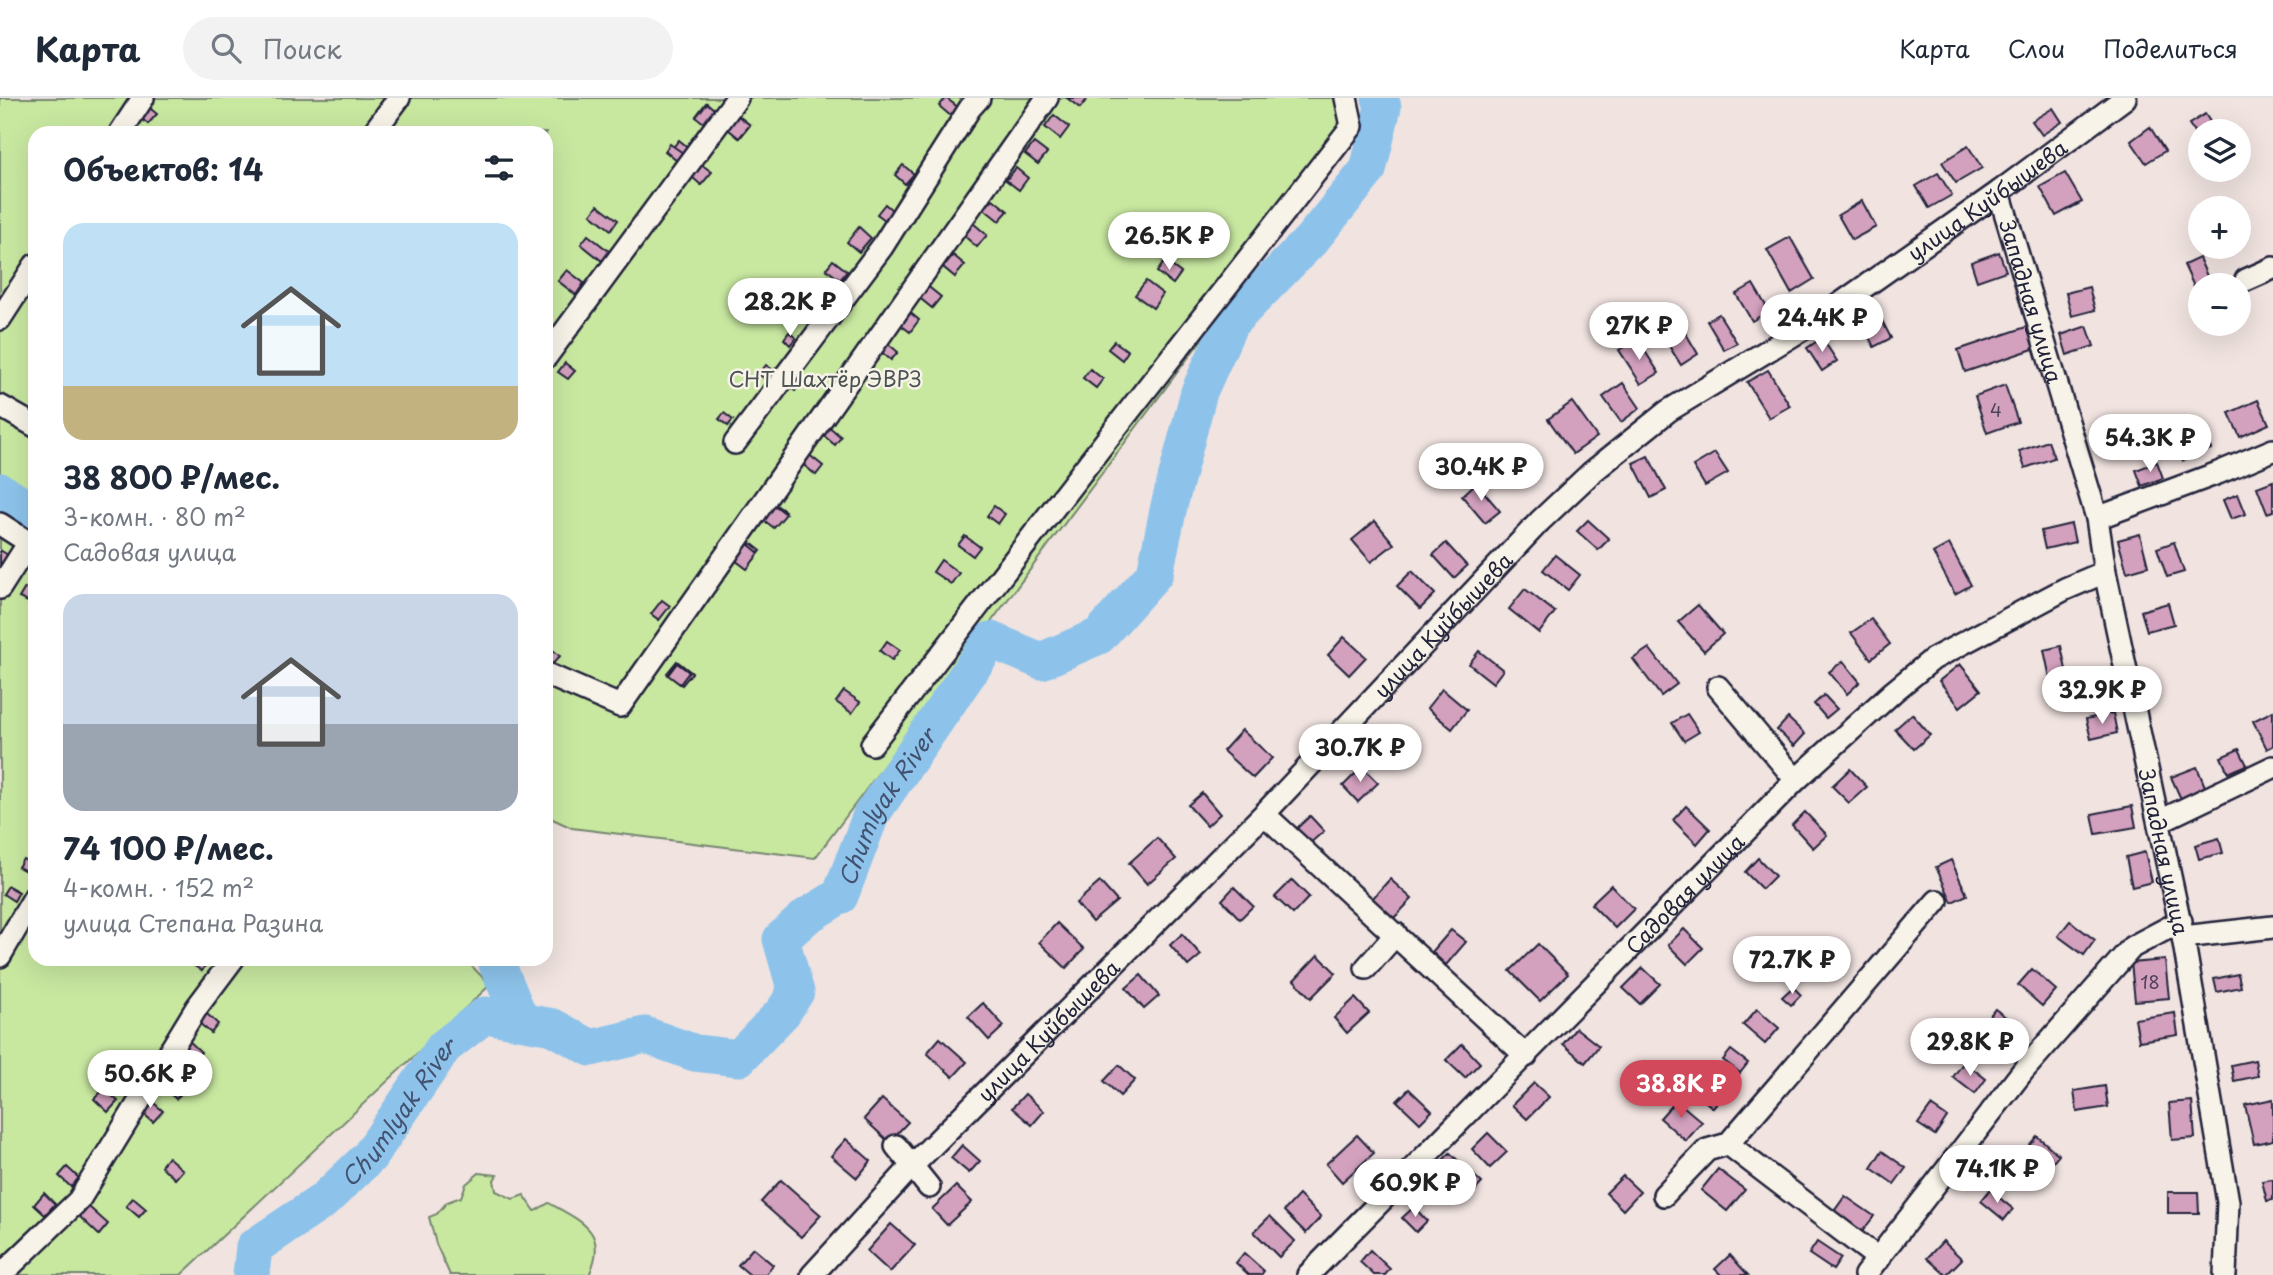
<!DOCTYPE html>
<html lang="ru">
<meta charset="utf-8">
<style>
body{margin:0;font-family:"Playpen Sans",sans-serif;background:#f2f2f3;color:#1f2937;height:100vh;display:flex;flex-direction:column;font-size:26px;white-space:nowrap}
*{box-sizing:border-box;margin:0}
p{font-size:23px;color:#747a83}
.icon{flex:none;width:38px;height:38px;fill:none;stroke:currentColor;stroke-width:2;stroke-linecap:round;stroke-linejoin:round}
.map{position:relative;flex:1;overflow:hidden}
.side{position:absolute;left:28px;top:28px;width:525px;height:840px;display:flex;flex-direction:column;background:#fff;border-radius:21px;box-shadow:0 7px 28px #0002}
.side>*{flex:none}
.fabs{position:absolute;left:2188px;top:21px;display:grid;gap:14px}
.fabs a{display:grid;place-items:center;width:63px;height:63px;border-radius:50%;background:#fff;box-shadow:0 7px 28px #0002;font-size:35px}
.price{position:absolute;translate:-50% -60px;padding:0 16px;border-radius:24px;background:#fff;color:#222;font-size:23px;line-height:46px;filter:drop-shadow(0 2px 4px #0008)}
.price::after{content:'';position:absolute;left:50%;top:42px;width:21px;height:16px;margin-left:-10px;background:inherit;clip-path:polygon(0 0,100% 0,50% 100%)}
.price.active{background:#d1495b;color:#fff}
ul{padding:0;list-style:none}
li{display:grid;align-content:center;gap:14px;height:371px;padding:0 35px}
li span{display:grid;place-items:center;height:217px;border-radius:21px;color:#555}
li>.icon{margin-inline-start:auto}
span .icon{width:126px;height:126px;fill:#fffc;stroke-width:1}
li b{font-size:30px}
h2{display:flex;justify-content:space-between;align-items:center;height:84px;padding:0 35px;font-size:30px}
header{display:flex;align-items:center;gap:42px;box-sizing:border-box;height:98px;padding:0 35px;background:#fff;border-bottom:2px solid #e0e1e3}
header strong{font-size:33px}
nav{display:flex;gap:38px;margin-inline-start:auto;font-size:24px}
.search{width:490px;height:63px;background:#f2f2f3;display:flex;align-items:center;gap:18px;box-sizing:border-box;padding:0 24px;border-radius:38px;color:#747a83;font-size:26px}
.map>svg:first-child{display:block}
.green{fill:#c8e8a0;stroke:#75856e;stroke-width:2}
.water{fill:#8dc3eb;stroke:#6283a5;stroke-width:2}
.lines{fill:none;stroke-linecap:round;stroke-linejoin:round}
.river{stroke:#8dc3eb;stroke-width:37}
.building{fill:#d3a1be;stroke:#22223b;stroke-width:2}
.minor-casing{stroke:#22223b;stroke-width:26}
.minor{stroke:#f7f3e8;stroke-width:21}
.labels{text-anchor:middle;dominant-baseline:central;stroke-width:5;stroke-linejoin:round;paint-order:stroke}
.number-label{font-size:18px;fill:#4e425c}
.street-label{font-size:21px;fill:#22223b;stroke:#f7f3e8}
.park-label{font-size:21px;fill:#4c5454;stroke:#f7f3e8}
.water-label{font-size:23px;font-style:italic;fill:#425270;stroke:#f7f3e8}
</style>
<header>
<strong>Карта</strong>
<div class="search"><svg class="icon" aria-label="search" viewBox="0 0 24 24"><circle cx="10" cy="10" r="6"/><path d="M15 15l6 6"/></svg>Поиск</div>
<nav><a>Карта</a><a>Слои</a><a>Поделиться</a></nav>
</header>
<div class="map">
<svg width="2273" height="1177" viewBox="0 0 2273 1177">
<rect width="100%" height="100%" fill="#f0e3e0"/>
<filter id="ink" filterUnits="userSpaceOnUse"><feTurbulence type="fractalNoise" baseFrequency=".0143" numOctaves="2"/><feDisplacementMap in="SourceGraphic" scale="14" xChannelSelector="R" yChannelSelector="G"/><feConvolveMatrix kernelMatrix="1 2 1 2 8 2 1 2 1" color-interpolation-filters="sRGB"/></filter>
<g filter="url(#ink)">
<g class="green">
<polygon points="0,0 1348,0 1355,36 815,760 572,730 546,718 546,35 35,35 35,430 0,407"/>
<polygon points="0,412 35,435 35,861 465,861 490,887 181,1177 0,1177"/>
<path d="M479,1075l18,2 -3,5 2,11 17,8 11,-4 11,16 14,-8c34,19 60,29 40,72h-139l-14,-31 -7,-27 8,-3 10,-12 14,-5 5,-13z"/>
</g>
<polygon class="water" points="1365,0 1395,0 1395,18 1373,12"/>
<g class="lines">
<g class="river">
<polyline points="0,393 35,416"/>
<polyline points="495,861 521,923"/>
<path id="s1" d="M251,1177l3,-28 69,-46 46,-44 75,-110 41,-32 68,12 38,21 54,-13 50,18 44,5 44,-46 13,-20 -15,-53 26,-23 33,-20 31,-81 120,-175 50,21 58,-25 56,-63 14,-67 30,-114 31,-69 81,-83 57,-70 15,-63 -3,-9"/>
</g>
</g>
<g class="building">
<polygon points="946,0 959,10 952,19 939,8"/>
<polygon points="1067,0 1088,0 1080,10"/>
<polygon points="706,5 715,12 705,25 696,18"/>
<polygon points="707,5 715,12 704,25 696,19"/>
<polygon points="145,6 157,16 148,26 137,17"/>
<polygon points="2053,10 2062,24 2042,37 2032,23"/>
<polygon points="735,15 750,27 740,40 725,28"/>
<polygon points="2205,16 2216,33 2200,33 2200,43 2189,26"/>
<polygon points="1054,17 1069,29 1060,41 1045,29"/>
<polygon points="738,18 750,27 739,40 728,31"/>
<polygon points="2150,29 2165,53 2146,65 2131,43"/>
<polygon points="679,42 690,51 682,61 671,52"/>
<polygon points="1034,45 1047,55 1038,66 1025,56"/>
<polygon points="670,46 683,55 677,63 665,53"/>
<polygon points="1968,48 1982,70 1956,85 1942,64"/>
<polygon points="702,67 712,74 701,87 692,79"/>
<polygon points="903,67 914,76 905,86 895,77"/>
<polygon points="1016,70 1028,80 1019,92 1006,82"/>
<polygon points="1938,75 1952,97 1929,110 1916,88"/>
<polygon points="2065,75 2082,104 2056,118 2040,89"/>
<polygon points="993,101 1008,113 999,123 984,111"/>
<polygon points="1862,103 1876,129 1852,142 1838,117"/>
<polygon points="885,106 893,113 885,122 877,116"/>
<polygon points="598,107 618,122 611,132 591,116"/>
<polygon points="973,125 987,137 977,149 963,137"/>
<polygon points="859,129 871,140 859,154 847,144"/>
<polygon points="1187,135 1205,148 1199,157 1180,144"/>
<polygon points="588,137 610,154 602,163 581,146"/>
<polygon points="1790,139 1814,181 1791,195 1767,152"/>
<polygon points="1999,154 2006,173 1977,183 1971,164"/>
<polygon points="953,157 965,167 955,179 943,169"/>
<polygon points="2199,160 2211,187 2200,187 2200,193 2197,195 2184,167"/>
<polygon points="833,162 847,173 840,182 826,171"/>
<polygon points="1165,163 1181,175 1173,186 1157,174"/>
<polygon points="567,172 584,185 576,197 558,183"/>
<polygon points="1146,183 1163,196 1153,210 1135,197"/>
<polygon points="925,186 941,199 932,210 916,197"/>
<polygon points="1753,186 1769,213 1752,223 1736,196"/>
<polygon points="2089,189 2095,212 2072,218 2066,195"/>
<polygon points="1876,211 1891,240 1874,249 1859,220"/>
<polygon points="907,212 919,222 910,234 897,224"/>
<polygon points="1719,216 1737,245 1724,252 1707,223"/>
<polygon points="2029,228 2036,250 1965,274 1958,252"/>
<polygon points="2087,228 2094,248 2067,257 2061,237"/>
<polygon points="1682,229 1698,256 1681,267 1664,240"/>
<polygon points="789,234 796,240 790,247 784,241"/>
<polygon points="1822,240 1837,263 1822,273 1807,250"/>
<polygon points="1637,241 1659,275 1641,286 1619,252"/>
<polygon points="1114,243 1128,253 1122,262 1108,251"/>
<polygon points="886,244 898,254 891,262 879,252"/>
<polygon points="565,265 575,273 568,281 558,274"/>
<polygon points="766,267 773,272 765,281 759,276"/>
<polygon points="1090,271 1103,281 1096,290 1083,280"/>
<polygon points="1768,272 1790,308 1769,320 1747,284"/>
<polygon points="794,274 804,282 795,293 786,285"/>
<polygon points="1623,285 1640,310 1621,324 1603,299"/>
<polygon points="2005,287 2018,324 1987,335 1975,298"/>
<polygon points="2258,302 2269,326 2240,339 2229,315"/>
<polygon points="1572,304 1597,339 1573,356 1548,321"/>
<polygon points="724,315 733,322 728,328 719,321"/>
<polygon points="826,326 841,339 835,347 819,334"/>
<polygon points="2202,332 2211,351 2183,363 2175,344"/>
<polygon points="2048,343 2054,360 2025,370 2019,353"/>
<polygon points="807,355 823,368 816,377 800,364"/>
<polygon points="1715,355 1728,375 1705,388 1693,368"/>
<polygon points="1648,358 1666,392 1651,400 1633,365"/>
<polygon points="2157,364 2163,380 2142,388 2136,372"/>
<polygon points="2273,383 2273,413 2267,415 2257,389"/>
<polygon points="1476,385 1500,413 1485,425 1462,398"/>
<polygon points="2238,396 2246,416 2231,421 2223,402"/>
<polygon points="773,405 785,413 773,428 762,419"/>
<polygon points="773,406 786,416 774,430 761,420"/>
<polygon points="994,408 1005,416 998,426 987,418"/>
<polygon points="1588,422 1609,441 1598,452 1577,433"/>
<polygon points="1375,423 1394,446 1371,464 1352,442"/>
<polygon points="2071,426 2075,444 2045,451 2041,433"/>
<polygon points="2140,436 2148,468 2127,474 2118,442"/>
<polygon points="965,438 980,449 973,458 958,447"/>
<polygon points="2174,444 2184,474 2167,479 2157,450"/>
<polygon points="751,445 761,453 748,469 739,461"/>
<polygon points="1446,445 1467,468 1454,480 1433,457"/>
<polygon points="748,446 759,455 747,471 735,462"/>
<polygon points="1949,446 1971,487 1955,496 1933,455"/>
<polygon points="0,452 8,457 1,470 0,470"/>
<polygon points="1555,457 1580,477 1568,492 1543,472"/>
<polygon points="941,462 959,475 951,486 933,474"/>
<polygon points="1412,473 1435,496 1420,511 1397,488"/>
<polygon points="25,490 33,495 28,504 19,500"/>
<polygon points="1525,491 1555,514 1539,535 1509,511"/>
<polygon points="662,502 670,508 659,522 651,516"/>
<polygon points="2168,505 2174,526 2147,533 2141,513"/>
<polygon points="1698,507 1723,536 1704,553 1678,524"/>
<polygon points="1871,521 1890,546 1871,561 1851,535"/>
<polygon points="1344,539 1366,559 1349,577 1328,557"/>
<polygon points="887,543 900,552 892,562 880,553"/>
<polygon points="548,548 560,558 549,570 546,568"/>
<polygon points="2061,548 2068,581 2051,585 2044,552"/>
<polygon points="1649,550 1677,586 1661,598 1633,561"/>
<polygon points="1479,553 1503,572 1493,585 1469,566"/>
<polygon points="677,563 692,575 682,587 667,575"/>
<polygon points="1843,563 1860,584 1847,596 1829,574"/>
<polygon points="677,565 689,574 680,586 668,577"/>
<polygon points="1960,566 1981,592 1960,609 1939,583"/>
<polygon points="1442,591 1467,612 1452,631 1427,610"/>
<polygon points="844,593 860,604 852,615 836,604"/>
<polygon points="1824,597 1837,611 1826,620 1814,606"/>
<polygon points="2273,613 2273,648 2267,651 2253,623"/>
<polygon points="2113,615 2117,635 2091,641 2086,621"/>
<polygon points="1687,616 1699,634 1684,643 1672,625"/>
<polygon points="1912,616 1930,637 1914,651 1895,631"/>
<polygon points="1788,620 1805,636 1794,648 1777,632"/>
<polygon points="1242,632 1272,660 1253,680 1223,653"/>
<polygon points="2239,651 2247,667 2228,675 2221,659"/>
<polygon points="1362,669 1378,685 1358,704 1343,688"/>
<polygon points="2197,669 2206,691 2181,701 2171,679"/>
<polygon points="1850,671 1867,689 1849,705 1832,688"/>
<polygon points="1202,695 1220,716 1207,728 1188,707"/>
<polygon points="1686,708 1710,731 1697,746 1673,722"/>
<polygon points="2132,708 2136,729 2096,736 2092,716"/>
<polygon points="1805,714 1827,737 1813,750 1792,727"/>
<polygon points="1310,718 1324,733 1308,747 1294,733"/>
<polygon points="1157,740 1176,761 1147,786 1129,765"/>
<polygon points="2219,740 2223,755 2199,761 2195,747"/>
<polygon points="2145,754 2152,784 2132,789 2126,759"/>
<polygon points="1758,760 1775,778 1762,791 1745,774"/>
<polygon points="23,761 33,767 29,775 18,769"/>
<polygon points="1951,762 1967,797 1952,804 1936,769"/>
<polygon points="1390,781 1412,801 1392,822 1371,802"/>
<polygon points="1292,782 1309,799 1293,816 1275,799"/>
<polygon points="1100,784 1117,803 1092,824 1076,805"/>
<polygon points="1611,787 1634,811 1615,830 1591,806"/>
<polygon points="8,788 19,794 14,803 3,796"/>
<polygon points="1234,789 1253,808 1240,821 1222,802"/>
<polygon points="2070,823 2095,842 2084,857 2058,838"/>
<polygon points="1057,825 1084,851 1066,870 1039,844"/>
<polygon points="1684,831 1703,850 1687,866 1668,847"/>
<polygon points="1451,832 1466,844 1446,867 1432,854"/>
<polygon points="1182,836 1201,857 1188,868 1170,847"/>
<polygon points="1538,846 1568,876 1540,903 1510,873"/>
<polygon points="1318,857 1336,875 1311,900 1294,882"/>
<polygon points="192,861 202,861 207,865 202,873 190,865"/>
<polygon points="2165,862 2169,900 2135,903 2131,865"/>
<polygon points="1643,870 1660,886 1640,906 1623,890"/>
<polygon points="2032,871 2056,892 2042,908 2018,887"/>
<polygon points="2238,876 2241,889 2217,894 2214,881"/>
<polygon points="1141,877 1159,898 1144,911 1126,890"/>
<polygon points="1793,889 1801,897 1791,907 1782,899"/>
<polygon points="1355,900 1369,915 1347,935 1334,920"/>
<polygon points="983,905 1004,928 989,942 968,919"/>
<polygon points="1757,911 1779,930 1765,946 1743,927"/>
<polygon points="1995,911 2023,932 2008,951 1980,930"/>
<polygon points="2175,915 2178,937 2139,943 2135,921"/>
<polygon points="207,916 218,926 211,935 199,925"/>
<polygon points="1576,930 1599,948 1585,965 1563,946"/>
<polygon points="186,940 201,954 196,960 181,946"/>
<polygon points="940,940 967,964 953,979 927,955"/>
<polygon points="1462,946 1480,965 1465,980 1446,962"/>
<polygon points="1731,952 1748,965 1740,975 1723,962"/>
<polygon points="2255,962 2258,978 2234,983 2231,967"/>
<polygon points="1964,964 1986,981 1975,996 1953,979"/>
<polygon points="1119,967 1135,982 1120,998 1104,983"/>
<polygon points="169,973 187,989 176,1001 158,985"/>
<polygon points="1705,979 1725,996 1713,1010 1693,993"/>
<polygon points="1534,985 1549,999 1527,1021 1512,1007"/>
<polygon points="2105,988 2108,1009 2077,1014 2074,993"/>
<polygon points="104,991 118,1003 108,1014 94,1001"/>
<polygon points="1409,991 1432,1013 1420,1025 1397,1003"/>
<polygon points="1025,996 1044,1013 1032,1027 1012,1010"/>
<polygon points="147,999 163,1013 153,1024 137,1010"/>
<polygon points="882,1001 908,1024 889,1044 864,1021"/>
<polygon points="2273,1001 2273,1042 2254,1046 2245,1007"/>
<polygon points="1676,1002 1702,1024 1686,1043 1660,1020"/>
<polygon points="2192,1003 2195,1040 2172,1042 2169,1005"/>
<polygon points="1931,1008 1947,1019 1935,1037 1918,1026"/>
<polygon points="1488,1035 1507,1054 1490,1070 1472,1051"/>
<polygon points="1357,1037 1374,1055 1342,1084 1326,1066"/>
<polygon points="2037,1038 2059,1057 2048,1070 2026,1051"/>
<polygon points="846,1041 871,1063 857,1080 831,1058"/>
<polygon points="962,1047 980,1063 969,1075 951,1060"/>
<polygon points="1882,1053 1906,1070 1894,1086 1871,1070"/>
<polygon points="1450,1055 1482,1085 1471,1097 1439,1066"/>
<polygon points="168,1059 183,1072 175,1081 161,1068"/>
<polygon points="67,1069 79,1080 71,1089 59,1078"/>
<polygon points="1718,1071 1745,1092 1727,1113 1701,1092"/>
<polygon points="1623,1078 1640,1094 1623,1112 1606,1095"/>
<polygon points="2273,1081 2273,1102 2267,1103 2262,1083"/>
<polygon points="781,1082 821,1117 801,1139 761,1104"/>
<polygon points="956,1088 972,1104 947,1127 932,1111"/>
<polygon points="1990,1092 2013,1111 2004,1122 1981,1103"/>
<polygon points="2168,1094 2198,1094 2199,1115 2168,1115"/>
<polygon points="44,1095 55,1106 45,1117 34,1107"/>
<polygon points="1299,1097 1321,1119 1306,1135 1284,1113"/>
<polygon points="1845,1098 1874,1118 1858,1139 1830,1119"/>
<polygon points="133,1100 146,1111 139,1119 126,1108"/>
<polygon points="89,1109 108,1126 99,1137 80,1119"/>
<polygon points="1414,1109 1427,1123 1416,1134 1402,1120"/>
<polygon points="1270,1118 1295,1143 1279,1159 1254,1134"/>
<polygon points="891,1126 915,1147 890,1174 867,1153"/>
<polygon points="1943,1143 1962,1161 1946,1177 1927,1160"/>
<polygon points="1817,1144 1841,1160 1833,1172 1809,1156"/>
<polygon points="753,1150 773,1167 765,1177 750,1177 738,1167"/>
<polygon points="1370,1152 1390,1171 1385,1177 1374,1177 1360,1164"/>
<polygon points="1244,1155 1264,1173 1261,1177 1249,1177 1236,1165"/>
<polygon points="1730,1157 1748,1177 1721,1177 1715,1171"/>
</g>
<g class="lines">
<defs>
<g id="minor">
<polyline points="120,35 143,0"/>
<polyline points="373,35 399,0"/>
<path id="s2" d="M1999,94l98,326 8,54 78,365 45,265 -3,73"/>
<polyline points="2246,182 2273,170"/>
<polyline points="0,221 35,167"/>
<polyline points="546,259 737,0"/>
<polyline points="0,308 35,328"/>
<polyline points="735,345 882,149 970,10 979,0"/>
<polyline points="2097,420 2218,375 2273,352"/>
<polyline points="0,426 25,442 35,455"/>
<polyline points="0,490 28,446"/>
<polyline points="546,576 620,608 1047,0"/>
<polyline points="1718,589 1796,682"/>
<polyline points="872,646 1108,340 1352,28 1346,0"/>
<polyline points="1264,716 1526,958"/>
<polyline points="2160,723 2273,669"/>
<polyline points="2183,839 2273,829"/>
<polyline points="0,858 35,798"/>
<polyline points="1366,870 1396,836"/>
<polyline points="896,1048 929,1089"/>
<polyline points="1664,1097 1707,1052 1728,1046"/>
<polyline points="1879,1161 1728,1046 1937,803"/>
<polyline points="1,1177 79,1102 197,909 233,861"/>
<path id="s3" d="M812,1177l100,-109 352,-352 276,-293 51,-48 77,-62 145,-88 186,-131 126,-94"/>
<path id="s4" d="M1308,1177l488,-495 97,-88 40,-33 132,-70 40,-17"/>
<polyline points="1865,1177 2023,973 2132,849 2181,823"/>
</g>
</defs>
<use href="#minor" class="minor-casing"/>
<use href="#minor" class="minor"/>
</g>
</g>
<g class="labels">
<g class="number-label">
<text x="1996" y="311">4</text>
<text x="2150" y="883">18</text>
</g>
<g class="street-label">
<text stroke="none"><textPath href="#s3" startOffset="1600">улица Куйбышева</textPath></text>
<text stroke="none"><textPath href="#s2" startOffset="114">Западная улица</textPath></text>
<text stroke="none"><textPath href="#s3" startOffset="906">улица Куйбышева</textPath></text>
<text stroke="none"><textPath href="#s2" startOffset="681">Западная улица</textPath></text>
<text stroke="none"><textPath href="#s4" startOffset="536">Садовая улица</textPath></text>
<text stroke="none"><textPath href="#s3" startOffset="340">улица Куйбышева</textPath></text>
</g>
<g class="park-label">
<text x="825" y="280">СНТ Шахтёр ЭВРЗ</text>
</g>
<g class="water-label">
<text stroke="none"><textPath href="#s1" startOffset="942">Chumlyak River</textPath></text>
<text stroke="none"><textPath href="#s1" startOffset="228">Chumlyak River</textPath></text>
</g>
</g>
</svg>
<div class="fabs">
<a><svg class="icon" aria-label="layers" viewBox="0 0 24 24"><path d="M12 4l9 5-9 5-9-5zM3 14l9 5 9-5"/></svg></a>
<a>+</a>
<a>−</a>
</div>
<b class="price" style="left:1169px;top:174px">26.5K ₽</b>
<b class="price" style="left:790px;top:240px">28.2K ₽</b>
<b class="price" style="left:1822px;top:256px">24.4K ₽</b>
<b class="price" style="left:1639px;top:264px">27K ₽</b>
<b class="price" style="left:2150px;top:376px">54.3K ₽</b>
<b class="price" style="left:1481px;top:405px">30.4K ₽</b>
<b class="price" style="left:2102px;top:628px">32.9K ₽</b>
<b class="price" style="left:1360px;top:686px">30.7K ₽</b>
<b class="price" style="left:1792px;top:898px">72.7K ₽</b>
<b class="price" style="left:1970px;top:980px">29.8K ₽</b>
<b class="price" style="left:150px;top:1012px">50.6K ₽</b>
<b class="price active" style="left:1681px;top:1022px">38.8K ₽</b>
<b class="price" style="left:1997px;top:1107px">74.1K ₽</b>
<b class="price" style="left:1415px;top:1121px">60.9K ₽</b>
<section class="side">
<h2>Объектов: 14<svg class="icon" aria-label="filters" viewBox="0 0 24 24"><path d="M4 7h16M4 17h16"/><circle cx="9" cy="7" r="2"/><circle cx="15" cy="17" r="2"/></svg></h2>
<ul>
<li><span style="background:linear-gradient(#bfe0f5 75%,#c2b280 0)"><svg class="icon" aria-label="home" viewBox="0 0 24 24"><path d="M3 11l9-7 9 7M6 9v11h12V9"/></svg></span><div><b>38 800 ₽/мес.</b><p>3-комн. · 80 m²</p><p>Садовая улица</p></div></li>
<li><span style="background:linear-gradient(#c9d6e8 60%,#9aa5b1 0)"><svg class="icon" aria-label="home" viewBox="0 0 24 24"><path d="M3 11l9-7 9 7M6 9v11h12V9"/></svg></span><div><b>74 100 ₽/мес.</b><p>4-комн. · 152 m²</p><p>улица Степана Разина</p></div></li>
</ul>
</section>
</div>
